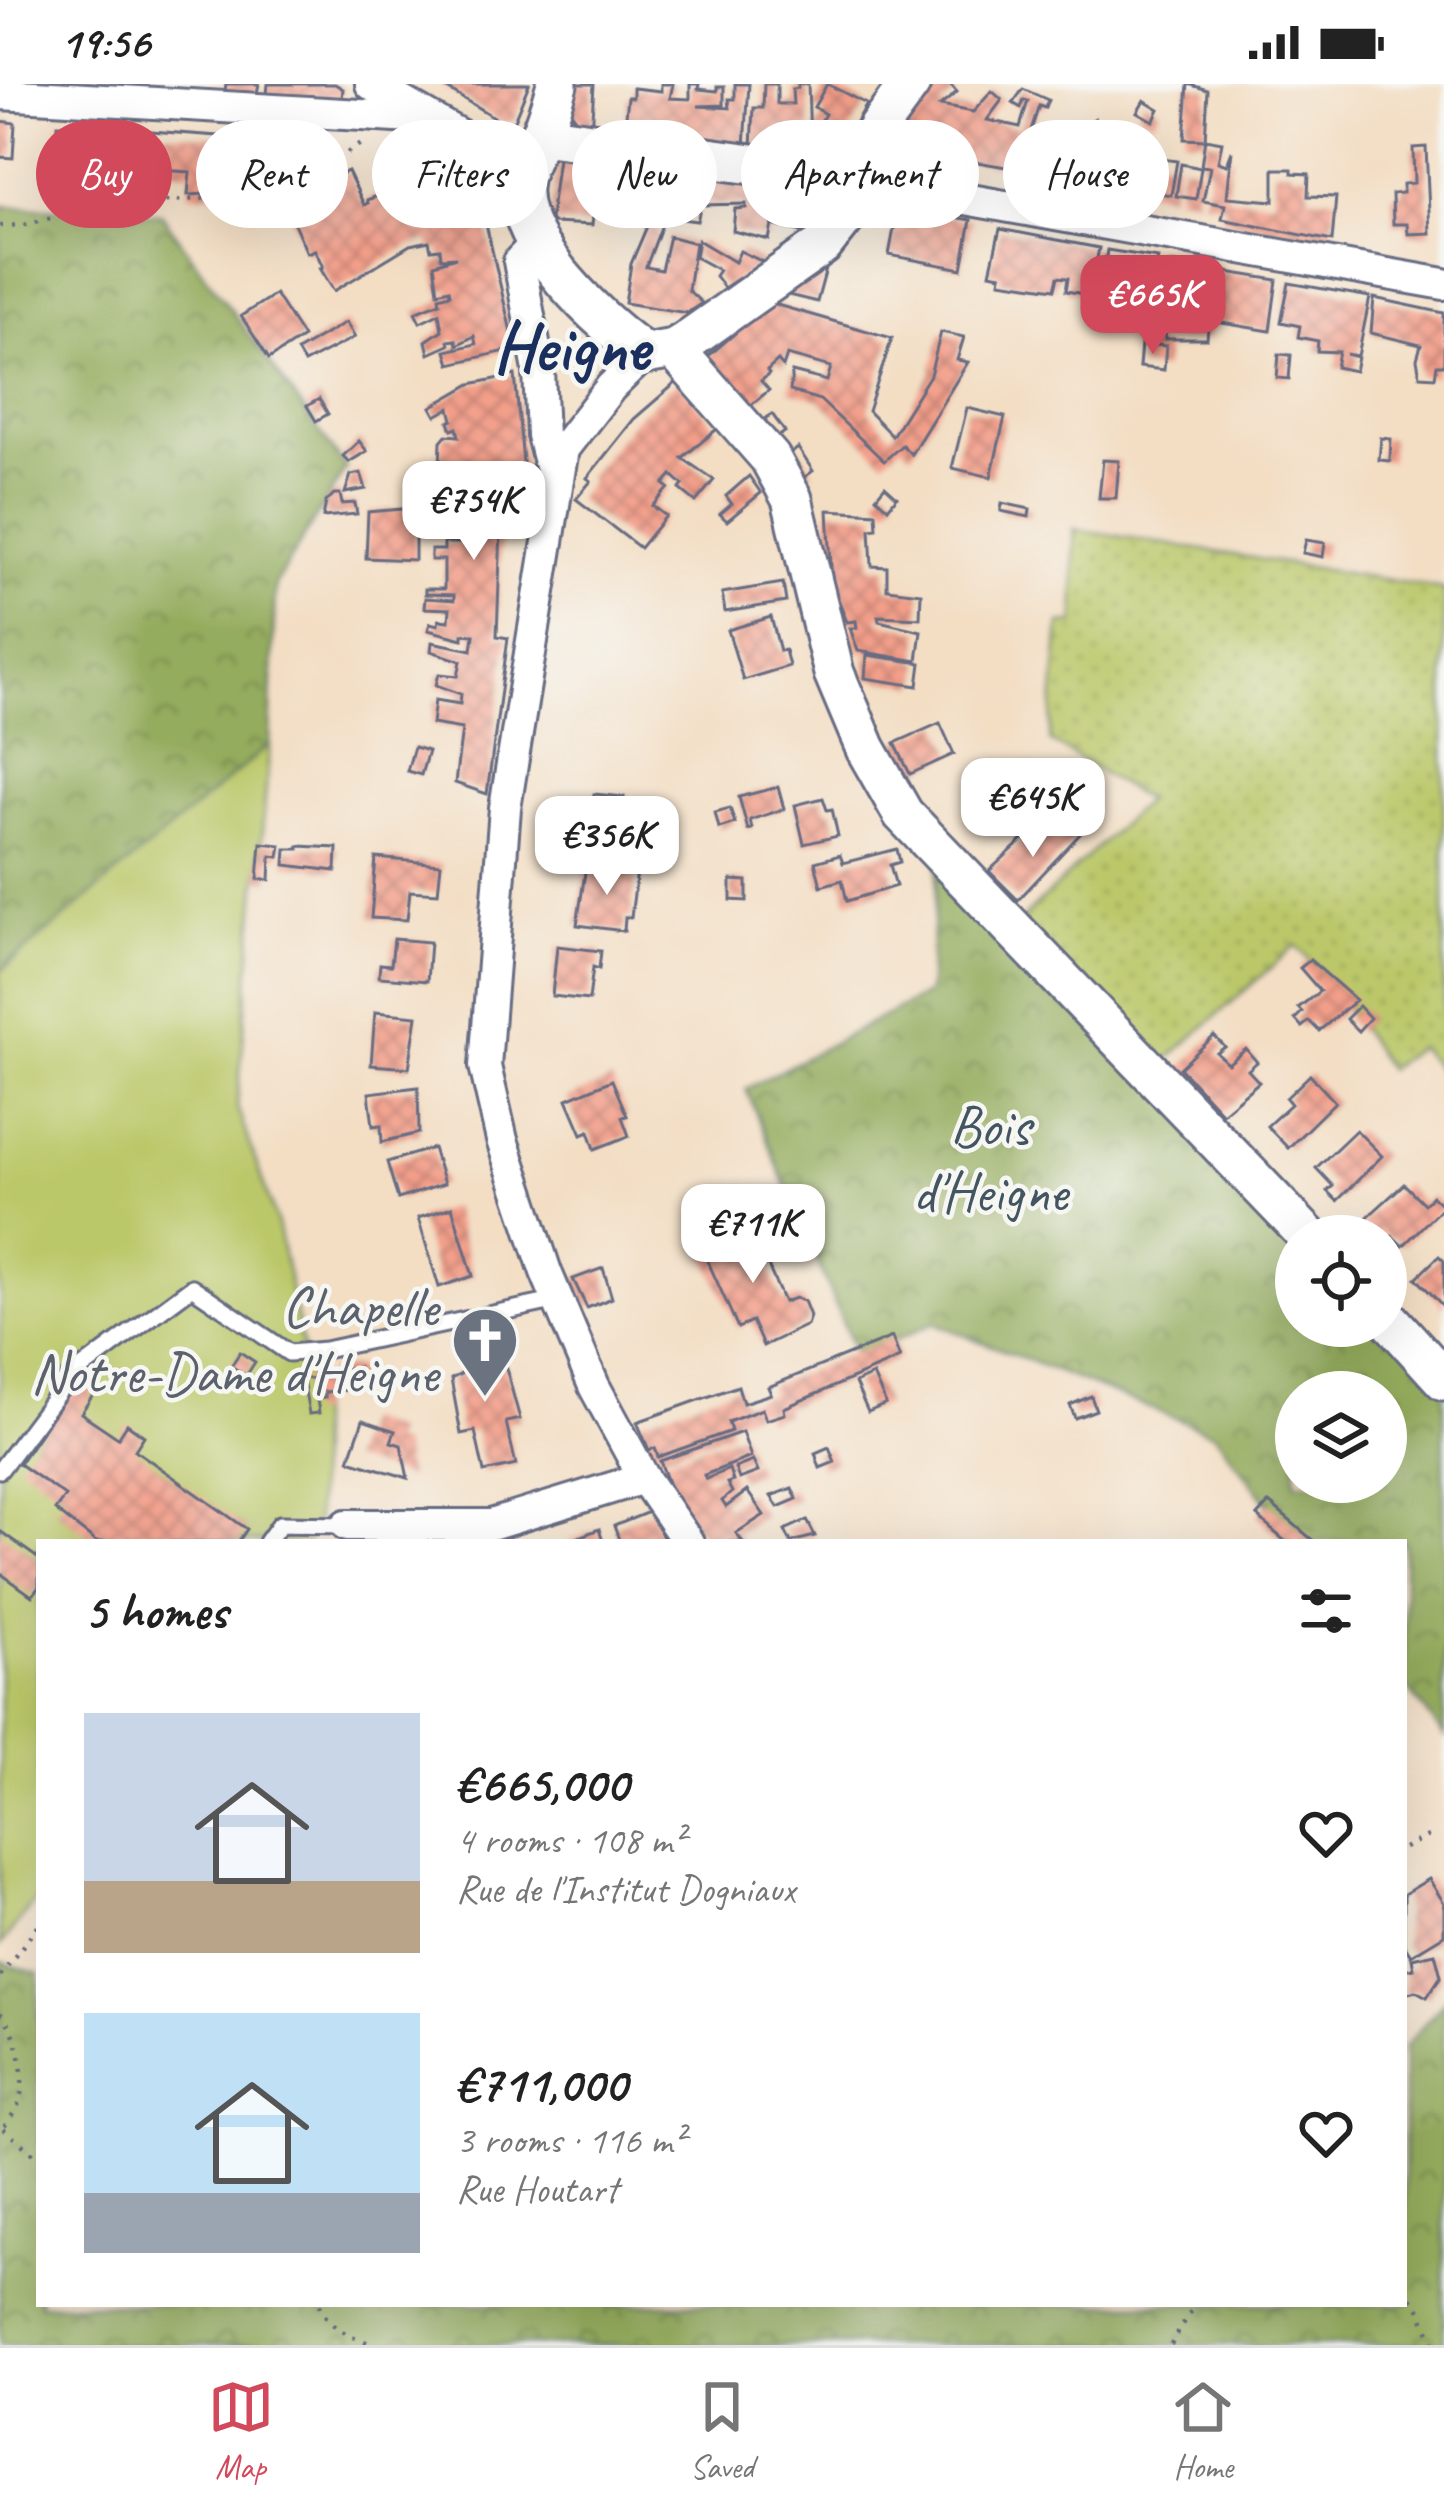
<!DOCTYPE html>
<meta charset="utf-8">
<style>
body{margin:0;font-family:Caveat,sans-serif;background:#f6f6f6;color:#222;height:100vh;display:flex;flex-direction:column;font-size:45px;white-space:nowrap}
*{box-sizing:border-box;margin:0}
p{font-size:39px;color:#767676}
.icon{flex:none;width:66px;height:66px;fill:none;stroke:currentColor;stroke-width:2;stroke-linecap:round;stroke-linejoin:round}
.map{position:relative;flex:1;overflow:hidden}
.details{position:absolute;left:36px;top:1455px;width:1371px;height:768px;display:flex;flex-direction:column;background:#fff;border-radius:0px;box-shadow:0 12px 48px #0002}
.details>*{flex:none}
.banner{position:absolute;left:36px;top:36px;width:1374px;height:108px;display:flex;gap:24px}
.controls{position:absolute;left:1275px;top:1131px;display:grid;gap:24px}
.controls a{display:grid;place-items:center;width:132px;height:132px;border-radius:50%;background:#fff;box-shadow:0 12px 48px #0002;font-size:60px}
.price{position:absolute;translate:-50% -102px;padding:0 27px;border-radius:24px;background:#fff;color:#222;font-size:39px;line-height:78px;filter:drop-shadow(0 3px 6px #0008)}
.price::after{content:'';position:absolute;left:50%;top:72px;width:36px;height:27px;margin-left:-18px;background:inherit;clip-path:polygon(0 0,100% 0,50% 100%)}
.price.active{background:#d1495b;color:#fff}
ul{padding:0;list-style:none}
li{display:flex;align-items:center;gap:36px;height:300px;padding:0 48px}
li span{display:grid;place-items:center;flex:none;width:336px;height:240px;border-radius:0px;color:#555}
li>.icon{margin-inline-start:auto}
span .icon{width:144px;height:144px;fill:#fffc;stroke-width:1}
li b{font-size:51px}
h2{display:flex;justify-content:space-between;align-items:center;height:144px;padding:0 48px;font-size:51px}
.pill{padding:0 42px;border-radius:54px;background:#fff;box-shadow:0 12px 48px #0002;font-size:42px;line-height:108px}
.pill.active{background:#d1495b;color:#fff}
.status{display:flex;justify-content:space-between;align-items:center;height:84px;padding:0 60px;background:#fff;direction:ltr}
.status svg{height:33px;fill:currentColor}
.dock{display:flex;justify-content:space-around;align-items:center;height:168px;border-top:3px solid #e0e0e0;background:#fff;font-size:33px;color:#767676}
.dock a{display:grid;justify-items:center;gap:6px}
.dock .active{color:#d1495b}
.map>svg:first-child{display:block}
.grass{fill:url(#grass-dots);stroke:#6b7c64;stroke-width:3}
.forest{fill:url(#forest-crowns);stroke:#586e5e;stroke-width:3;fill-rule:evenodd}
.pitch{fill:#bbc869;stroke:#6b7c64;stroke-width:3}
.building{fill:url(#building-cross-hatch)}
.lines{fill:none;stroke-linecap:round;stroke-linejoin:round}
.service-casing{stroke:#676c82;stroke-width:21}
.minor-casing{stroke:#676c82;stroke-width:36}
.tertiary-casing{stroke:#676c82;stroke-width:45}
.path{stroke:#676c82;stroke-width:4.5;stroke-dasharray:3 9;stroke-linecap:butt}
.service{stroke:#fff;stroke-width:15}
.minor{stroke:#fff;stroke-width:30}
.tertiary{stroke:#fff;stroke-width:39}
.labels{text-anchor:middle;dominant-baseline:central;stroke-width:9;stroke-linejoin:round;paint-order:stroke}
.park-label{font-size:57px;fill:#435561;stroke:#f6f6f2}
.worship-label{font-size:57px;fill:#5b616d;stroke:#f6f6f2;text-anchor:end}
.district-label{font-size:69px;font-weight:bold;fill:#1b2f5e;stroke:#f6f6f2}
</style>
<div class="status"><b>19:56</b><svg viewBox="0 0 49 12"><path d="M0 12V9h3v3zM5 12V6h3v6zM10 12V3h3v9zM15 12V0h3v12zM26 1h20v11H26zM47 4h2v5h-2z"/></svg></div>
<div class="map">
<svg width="1444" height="2261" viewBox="0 0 1444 2261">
<defs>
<pattern id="grass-dots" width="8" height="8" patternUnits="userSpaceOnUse" patternTransform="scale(3)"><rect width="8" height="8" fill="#bbc869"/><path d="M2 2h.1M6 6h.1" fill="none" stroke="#a0ac5d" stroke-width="1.8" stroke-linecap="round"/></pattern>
<pattern id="forest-crowns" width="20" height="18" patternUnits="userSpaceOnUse" patternTransform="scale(3)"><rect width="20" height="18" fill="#94ac5d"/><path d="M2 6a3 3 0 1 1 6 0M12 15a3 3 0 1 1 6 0" fill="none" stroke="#788c50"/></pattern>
<pattern id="building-cross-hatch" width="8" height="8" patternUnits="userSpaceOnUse" patternTransform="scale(3)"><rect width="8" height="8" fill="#f39f8a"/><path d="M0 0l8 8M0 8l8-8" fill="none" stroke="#c48274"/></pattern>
</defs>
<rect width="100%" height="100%" fill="#f6f6f2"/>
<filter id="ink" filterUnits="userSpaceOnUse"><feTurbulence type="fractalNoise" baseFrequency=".00833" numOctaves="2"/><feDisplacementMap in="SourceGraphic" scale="24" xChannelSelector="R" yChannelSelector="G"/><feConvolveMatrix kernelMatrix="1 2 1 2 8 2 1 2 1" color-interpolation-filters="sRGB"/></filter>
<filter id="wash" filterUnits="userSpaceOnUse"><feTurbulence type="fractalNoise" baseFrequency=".004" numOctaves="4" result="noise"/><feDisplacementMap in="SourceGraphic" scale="48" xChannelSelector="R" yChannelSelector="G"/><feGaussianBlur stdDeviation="2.7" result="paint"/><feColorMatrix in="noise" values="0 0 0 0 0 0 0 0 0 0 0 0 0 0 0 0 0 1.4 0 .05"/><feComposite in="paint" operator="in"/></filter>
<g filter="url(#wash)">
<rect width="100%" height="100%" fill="#f3dec4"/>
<polygon class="grass" points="1074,445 1444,505 1444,992 1419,963 1387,985 1330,899 1296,861 1151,990 1011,846 1146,716 1050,657 1060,540 1075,539"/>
<g class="forest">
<polygon points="0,122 161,130 346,384 275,500 270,660 0,888"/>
<path d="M939,769l357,383v90h90l58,54v356l-40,-53v-141h-107l-82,-108 -281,-111 -77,34 -111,-268 182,-96zM1296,1308h90v90h-90z"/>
<polygon points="0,1878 39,1890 39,2220 1404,2220 1404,1964 1444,1917 1444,2261 0,2261"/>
</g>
<polygon class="pitch" points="270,660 237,1023 277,1140 317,1333 316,1440 307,1458 39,1458 39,1811 0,1862 0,888"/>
<g id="blocks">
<g class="building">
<polygon points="226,0 259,0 257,9 225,7"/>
<polygon points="268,0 335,0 343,5 342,14 267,10"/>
<polygon points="439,0 529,0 514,36 505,40"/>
<polygon points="568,0 594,0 591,50 587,50 566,22"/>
<polygon points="661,0 673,0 670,14 690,15 690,0 699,0 698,5 717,7 717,3 724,3 724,21 698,22 730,24 729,15 735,15 735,0 749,0 745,62 624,51 628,13 633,13 633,4 661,7"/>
<polygon points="764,0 777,0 777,20 793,20 792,5 798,4 798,0 808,0 810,57 825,30 814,23 827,0 866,20 842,62 836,65 752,62 754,24 763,24"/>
<polygon points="933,0 950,0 957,8 940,22 973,28 992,7 1002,16 987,36 1020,43 1028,17 1024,16 1021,24 1013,19 1023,5 1048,16 1045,24 1039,22 1029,52 1040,54 1041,49 1078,56 1080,44 1094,35 1091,51 1101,53 1096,65 1115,68 1114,50 1123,52 1121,61 1133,62 1132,71 1177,77 1171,111 900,65 895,57 907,32"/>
<polygon points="1188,0 1208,6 1205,56 1184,55"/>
<polygon points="1144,16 1159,25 1153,37 1137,28"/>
<polygon points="0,37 15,39 13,74 0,73"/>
<polygon points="58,41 78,42 77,59 88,59 86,82 66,81 65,89 55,89"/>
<polygon points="95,43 232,53 229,109 188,111 190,88 127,84 128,75 108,73 105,105 91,104"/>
<polygon points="246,54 329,59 333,63 332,75 258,104 265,71 249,70"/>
<polygon points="1205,55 1222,58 1218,78 1227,81 1232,67 1227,113 1274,117 1274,85 1292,85 1292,89 1309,90 1308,112 1336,113 1332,157 1222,135 1225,121 1203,117 1210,83 1201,82"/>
<polygon points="1426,63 1430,149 1408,150 1407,140 1393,140 1392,110 1403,109 1403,100 1414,99 1413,64"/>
<polygon points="391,67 465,76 473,84 515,265 450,280 446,267 476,260 474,252 457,261 456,256 448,257 449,261 429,270 426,257 442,246 439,229 420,238 415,228 440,218 439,213 450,210 449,205 438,208 434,180 456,173 441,174 440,165 431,166 429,157 410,161 334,207 320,184 323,183 315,166 307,169 283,114 348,87 364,121 368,119 367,116 403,102"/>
<polygon points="558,74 629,83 624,123 611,121 611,115 595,113 592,141 553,139 550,135"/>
<polygon points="1181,80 1201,84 1196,115 1176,112"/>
<polygon points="642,85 671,88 659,117 669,122 646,183 661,186 669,152 695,159 688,206 702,219 687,229 625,219 631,180 656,121 636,119"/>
<polygon points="685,89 816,107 806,149 772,141 769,156 733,147 735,125 746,124 746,120 701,121 697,137 681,135"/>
<polygon points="898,124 971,136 962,185 889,171"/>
<polygon points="1000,145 1099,164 1090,211 1066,207 1068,194 1058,193 1055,205 1000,197 1001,191 990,189"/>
<polygon points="698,156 735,178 740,167 763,178 724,204 715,192 719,186 695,173"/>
<polygon points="1107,166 1158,174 1150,212 1126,208 1121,234 1097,230"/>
<polygon points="1170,179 1213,186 1207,255 1165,255"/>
<polygon points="822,182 826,185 817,218 784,210"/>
<polygon points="1221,187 1277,196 1270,247 1216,238"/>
<polygon points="1289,199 1370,213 1358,272 1346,270 1358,273 1355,287 1336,283 1339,268 1317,267 1318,257 1298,253 1300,242 1281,238"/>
<polygon points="275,210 303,253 269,275 241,232"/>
<polygon points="1374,214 1444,229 1444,281 1437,281 1435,293 1420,292 1417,275 1421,261 1371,249"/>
<polygon points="770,219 892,254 868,327 892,352 930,291 941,248 964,253 957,276 968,278 911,370 902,361 884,377 820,316 790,307 792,288 827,297 831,283 787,271 783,283 778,277 767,287 769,290 761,297 769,306 749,323 706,274"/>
<polygon points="346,238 355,253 304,279 297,267"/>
<polygon points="1141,260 1166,262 1164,286 1139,283"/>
<polygon points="1279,270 1291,271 1289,295 1277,294"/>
<polygon points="515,291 524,390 503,391 497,552 508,554 487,710 455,699 462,645 432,640 435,616 460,620 461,610 436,601 439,590 458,592 461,577 431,567 432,558 472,566 474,551 463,550 463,555 428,546 430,539 438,541 439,536 449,537 450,525 424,524 425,514 454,516 454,511 425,510 425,505 444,505 444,476 431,476 431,466 444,466 444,459 460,459 457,437 460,421 424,424 423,412 430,411 429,383 440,382 441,357 446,351 459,352 457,344 452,346 449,338 453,336 450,324 436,332 431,323 471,300"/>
<polygon points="678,297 717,345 682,374 714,396 696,418 680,405 683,401 672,391 664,400 669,404 653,422 666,432 640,464 576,415 591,397 587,394 634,335"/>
<polygon points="319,315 328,330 316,337 307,322"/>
<polygon points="967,324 1005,333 991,393 952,384"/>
<polygon points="772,330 785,348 775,355 762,337"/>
<polygon points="1381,354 1391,355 1390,377 1379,376"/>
<polygon points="359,357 367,367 349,378 343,372"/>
<polygon points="798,364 813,387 805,393 788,372"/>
<polygon points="1103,376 1119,377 1116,414 1099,414"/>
<polygon points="361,389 366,405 345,409 351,391"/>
<polygon points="749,392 761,409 727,437 720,430 732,420 726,412"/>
<polygon points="885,402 897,413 888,424 876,413"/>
<polygon points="334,410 340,410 342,420 355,419 357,430 323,433 326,418"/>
<polygon points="1002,419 1030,425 1029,433 1001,427"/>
<polygon points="415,424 415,476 366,474 368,428"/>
<polygon points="828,426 876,429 877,444 870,445 872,482 887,483 887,505 921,509 920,534 878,532 879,537 921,547 917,577 858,567 850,544 857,544 856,537 847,538 832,499"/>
<polygon points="1306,456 1325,459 1323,473 1303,469"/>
<polygon points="783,499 786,518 725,528 722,509"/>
<polygon points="771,533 780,567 785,566 789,582 743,596 728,546"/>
<polygon points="867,571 921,579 918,602 865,594"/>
<polygon points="940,639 954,670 910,690 895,659"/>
<polygon points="414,663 428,667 421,691 407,687"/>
<polygon points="778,703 784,725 750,736 752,745 748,746 739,713"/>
<polygon points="594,710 624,713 619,758 589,755"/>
<polygon points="823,714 827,726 832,725 838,752 804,760 795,721"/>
<polygon points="730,724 735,739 719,744 715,728"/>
<polygon points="1065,734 1080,750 1018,816 989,787 1025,754 1035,766"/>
<polygon points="261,759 281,761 279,773 271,772 270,796 258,795"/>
<polygon points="299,762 337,764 336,787 285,781 286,765 299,765"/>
<polygon points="897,765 900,778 890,781 896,802 847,817 842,796 821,802 815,778 840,771 843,779"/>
<polygon points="376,774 441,780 438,809 410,807 407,836 371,834"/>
<polygon points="586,782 637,787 631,833 625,833 624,847 577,841"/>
<polygon points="731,796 747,797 747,817 731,816"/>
<polygon points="394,855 430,858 427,897 379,893 380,880 391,881"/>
<polygon points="557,862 601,867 599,885 593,883 589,916 552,912"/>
<polygon points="1310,876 1356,916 1319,947 1309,937 1302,943 1295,935 1302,928 1298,924 1320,907 1300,884"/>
<polygon points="1359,922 1370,934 1358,947 1346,935"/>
<polygon points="375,928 417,932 409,984 371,981"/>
<polygon points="1214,952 1225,963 1217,969 1228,980 1246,965 1257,978 1248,986 1259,998 1222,1029 1180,984"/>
<polygon points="1310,991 1335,1018 1288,1064 1267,1042 1291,1020 1286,1014"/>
<polygon points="612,996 627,1032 622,1033 629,1052 595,1065 589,1047 582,1050 567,1015"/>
<polygon points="418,1003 419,1049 382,1058 381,1041 373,1042 369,1009"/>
<polygon points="1356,1046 1382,1072 1337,1117 1327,1107 1333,1102 1316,1084"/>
<polygon points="433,1064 444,1100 398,1115 387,1078"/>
<polygon points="1404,1100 1424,1120 1432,1112 1443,1122 1403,1162 1392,1152 1388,1156 1381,1149 1374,1152 1361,1139"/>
<polygon points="452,1123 473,1192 439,1203 418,1134"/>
<polygon points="742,1136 748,1148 752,1146 784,1218 795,1214 804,1217 810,1232 807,1241 763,1262 752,1237 738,1244 704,1169 718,1162 712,1150"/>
<polygon points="1439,1172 1444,1177 1444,1223 1416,1194"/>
<polygon points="603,1184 612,1214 587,1224 573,1195"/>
<polygon points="892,1253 900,1274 784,1324 785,1330 766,1336 762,1325 728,1338 731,1347 658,1373 655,1364 649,1366 637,1338 738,1302 743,1319 771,1310 768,1303"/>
<polygon points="240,1268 255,1278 246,1292 231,1282"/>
<polygon points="481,1274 492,1281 504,1277 520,1335 506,1338 516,1381 484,1388 475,1347 461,1350 451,1295 461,1290 467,1278"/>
<polygon points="358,1283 360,1305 325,1308 325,1314 317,1315 319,1329 309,1330 303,1295 329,1293 328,1286"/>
<polygon points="91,1287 99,1302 81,1329 118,1354 127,1340 144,1352 135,1366 247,1445 238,1458 96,1458 55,1426 65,1412 19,1380 63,1316"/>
<polygon points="873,1291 886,1320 868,1328 855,1299"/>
<polygon points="1091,1312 1096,1326 1075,1334 1070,1321"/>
<polygon points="363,1336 395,1347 391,1358 401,1361 408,1394 349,1376"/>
<polygon points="742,1348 751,1373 704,1391 706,1395 729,1385 733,1397 727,1399 732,1408 722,1417 726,1423 747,1407 764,1431 736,1449 743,1458 705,1458 670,1404 660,1377"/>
<polygon points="829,1363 835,1378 820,1384 815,1369"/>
<polygon points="753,1377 758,1388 739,1395 735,1384"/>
<polygon points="792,1404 797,1415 778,1423 771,1412"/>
<polygon points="1269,1419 1315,1458 1286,1458 1272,1446 1257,1432"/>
<polygon points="651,1427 665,1458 620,1458 614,1442"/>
<polygon points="807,1436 815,1452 791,1458 785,1446"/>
<polygon points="599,1445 603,1458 566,1458"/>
<polygon points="0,1447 39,1475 39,1503 32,1512 0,1489"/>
<polygon points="1429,1795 1444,1819 1444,1851 1411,1871 1404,1860 1404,1810"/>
<polygon points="1435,1869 1441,1892 1427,1913 1416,1907 1404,1910 1404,1886 1414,1884 1412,1874"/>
</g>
</g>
</g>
<g filter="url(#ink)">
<use href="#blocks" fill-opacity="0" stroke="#676c82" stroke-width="3"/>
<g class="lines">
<defs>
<g id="service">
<polyline points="0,1386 69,1294 192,1203 289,1269 325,1266 558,1216"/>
<polyline points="267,1458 280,1440 347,1441"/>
</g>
<g id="minor">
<polyline points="371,0 477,61 524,80"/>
<polyline points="0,10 430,35"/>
<polyline points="863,90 937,110 1444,200"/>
<polyline points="536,159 519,177 539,287 542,351 553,394"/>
<polyline points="645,270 611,303 563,365 505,724 485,982 502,1056 546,1188 594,1302 644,1394 688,1458"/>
<polyline points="347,1441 491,1441 644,1394"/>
</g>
<g id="tertiary">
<path d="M557,0c-5,17 -10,36 -18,53 -8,18 -17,31 -18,51 -4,58 81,136 124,166l29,-5 13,-8 136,-96 23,-29 31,-87 33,-45"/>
<polyline points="541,51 818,89 863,90"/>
<polyline points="674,265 770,374 792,415 834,589 866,665 903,730 1308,1152"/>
<polyline points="1386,1232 1444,1296"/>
</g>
</defs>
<use href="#service" class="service-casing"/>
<use href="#minor" class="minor-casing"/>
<use href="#tertiary" class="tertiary-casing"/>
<g class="path">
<polyline points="0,142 24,141 96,122 257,111 315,90 362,59"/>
<polyline points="1404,1764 1432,1750"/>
<polyline points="0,1892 39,1840"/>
<path d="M0,1929c19,19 26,60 20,86 -2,11 -14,24 -20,34"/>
<polyline points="3,2045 39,2074"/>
<polyline points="1404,2204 1419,2224 1434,2261"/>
<path d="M320,2220c8,25 31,32 54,41"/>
<polyline points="1171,2261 1195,2220"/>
</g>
<use href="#service" class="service"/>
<use href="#minor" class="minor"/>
<use href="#tertiary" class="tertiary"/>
</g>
</g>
<defs>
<symbol id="church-pin" viewBox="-11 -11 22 30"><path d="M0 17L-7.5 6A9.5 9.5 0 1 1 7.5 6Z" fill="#6b7280" stroke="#f6f6f2"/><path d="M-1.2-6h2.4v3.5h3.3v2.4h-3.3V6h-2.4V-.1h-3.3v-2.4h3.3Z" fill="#fff"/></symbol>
</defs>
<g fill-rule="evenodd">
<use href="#church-pin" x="447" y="1218" width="76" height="104"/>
</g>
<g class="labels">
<g class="park-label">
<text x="990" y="1042">Bois<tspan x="990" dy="66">d'Heigne</tspan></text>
</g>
<g class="worship-label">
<text x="438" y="1223">Chapelle<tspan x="438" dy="66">Notre-Dame d'Heigne</tspan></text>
</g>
<g class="district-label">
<text x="571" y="263">Heigne</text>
</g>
</g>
</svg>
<div class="controls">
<a><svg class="icon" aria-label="locate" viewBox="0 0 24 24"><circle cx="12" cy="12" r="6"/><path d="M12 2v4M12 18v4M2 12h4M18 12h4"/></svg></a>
<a><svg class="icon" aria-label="layers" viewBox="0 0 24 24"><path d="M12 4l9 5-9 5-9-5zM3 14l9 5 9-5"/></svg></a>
</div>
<b class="price active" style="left:1153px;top:273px">€665K</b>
<b class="price" style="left:474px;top:479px">€754K</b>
<b class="price" style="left:1033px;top:776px">€645K</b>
<b class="price" style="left:607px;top:814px">€356K</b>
<b class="price" style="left:753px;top:1202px">€711K</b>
<div class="banner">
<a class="pill active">Buy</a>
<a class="pill">Rent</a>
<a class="pill">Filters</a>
<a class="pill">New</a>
<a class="pill">Apartment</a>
<a class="pill">House</a>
</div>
<section class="details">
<h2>5 homes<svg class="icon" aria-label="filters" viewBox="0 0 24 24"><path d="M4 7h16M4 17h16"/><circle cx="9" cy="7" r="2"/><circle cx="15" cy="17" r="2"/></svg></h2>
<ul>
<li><span style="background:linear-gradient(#c9d6e8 70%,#b9a48a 0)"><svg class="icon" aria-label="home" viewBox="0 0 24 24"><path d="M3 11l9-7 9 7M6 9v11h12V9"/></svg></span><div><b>€665,000</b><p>4 rooms · 108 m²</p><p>Rue de l'Institut Dogniaux</p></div><svg class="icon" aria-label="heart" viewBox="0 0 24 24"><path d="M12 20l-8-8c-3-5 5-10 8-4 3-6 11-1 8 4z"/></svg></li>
<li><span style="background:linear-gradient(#bfe0f5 75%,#9aa5b1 0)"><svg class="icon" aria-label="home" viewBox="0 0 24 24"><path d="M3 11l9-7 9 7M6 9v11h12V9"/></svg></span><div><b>€711,000</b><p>3 rooms · 116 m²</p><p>Rue Houtart</p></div><svg class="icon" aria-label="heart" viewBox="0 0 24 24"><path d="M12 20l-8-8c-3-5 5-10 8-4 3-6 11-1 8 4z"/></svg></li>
</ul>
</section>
</div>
<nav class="dock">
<a class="active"><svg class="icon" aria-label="map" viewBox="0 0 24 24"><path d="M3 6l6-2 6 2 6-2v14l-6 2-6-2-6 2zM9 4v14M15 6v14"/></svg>Map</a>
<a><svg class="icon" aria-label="saved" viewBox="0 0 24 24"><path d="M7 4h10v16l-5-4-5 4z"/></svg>Saved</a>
<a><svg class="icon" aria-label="home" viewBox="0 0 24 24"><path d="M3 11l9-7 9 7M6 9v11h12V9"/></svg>Home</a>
</nav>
